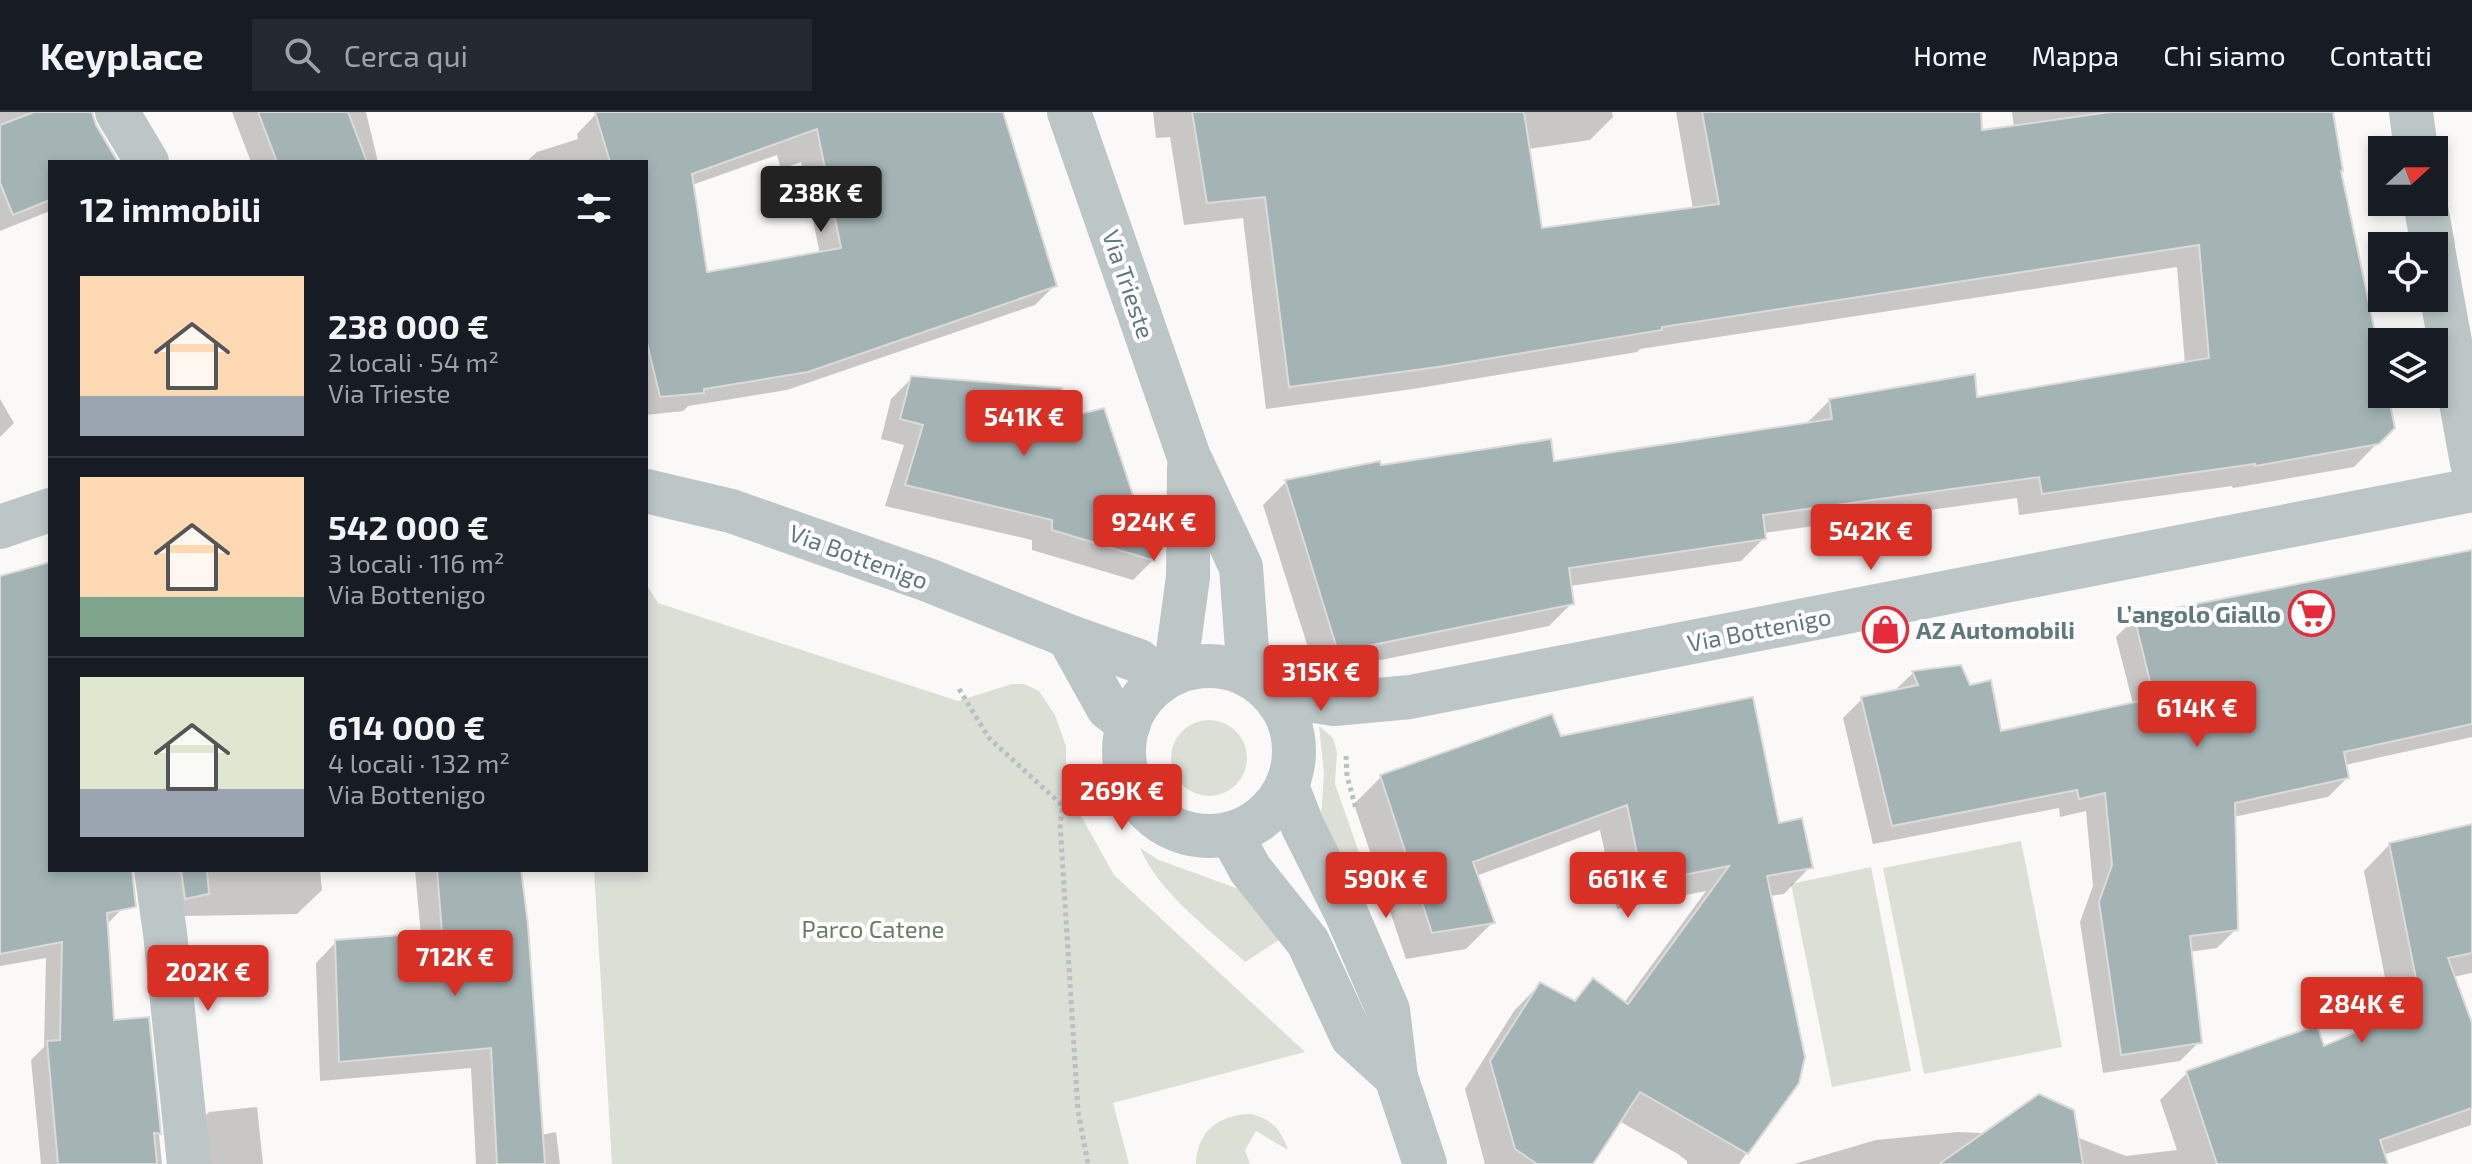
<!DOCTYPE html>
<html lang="it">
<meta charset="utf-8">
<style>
body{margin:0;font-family:"Exo 2",sans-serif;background:#242831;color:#f1f3f6;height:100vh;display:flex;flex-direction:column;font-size:30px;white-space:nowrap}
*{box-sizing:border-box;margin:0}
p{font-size:26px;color:#9ea1a6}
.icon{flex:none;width:44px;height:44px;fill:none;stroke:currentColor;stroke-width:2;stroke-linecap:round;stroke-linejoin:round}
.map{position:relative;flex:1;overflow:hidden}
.sheet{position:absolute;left:48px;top:48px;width:600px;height:712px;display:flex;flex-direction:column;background:#171b24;border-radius:0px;box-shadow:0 4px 12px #0003}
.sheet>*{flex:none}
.needle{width:52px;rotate:69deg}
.controls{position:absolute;left:2368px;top:24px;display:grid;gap:16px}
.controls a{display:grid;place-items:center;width:80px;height:80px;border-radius:0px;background:#171b24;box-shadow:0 4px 12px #0003;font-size:40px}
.price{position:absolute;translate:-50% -68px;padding:0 18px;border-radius:8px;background:#d93025;color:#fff;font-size:26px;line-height:52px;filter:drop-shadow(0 2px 4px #0008)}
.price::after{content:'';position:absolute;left:50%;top:48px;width:24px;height:18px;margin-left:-12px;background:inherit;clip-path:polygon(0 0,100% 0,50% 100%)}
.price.on{background:#222;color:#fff}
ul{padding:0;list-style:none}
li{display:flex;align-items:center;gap:24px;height:200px;padding:0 32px}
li+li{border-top:2px solid #363941}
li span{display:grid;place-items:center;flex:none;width:224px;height:160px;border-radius:0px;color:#555}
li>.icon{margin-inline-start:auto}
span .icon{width:96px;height:96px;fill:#fffc;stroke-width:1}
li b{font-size:34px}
h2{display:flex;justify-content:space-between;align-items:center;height:96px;padding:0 32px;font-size:34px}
header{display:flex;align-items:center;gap:48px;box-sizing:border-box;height:112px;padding:0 40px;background:#171b24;border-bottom:2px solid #363941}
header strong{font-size:38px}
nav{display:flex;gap:44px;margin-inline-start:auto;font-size:28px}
.search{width:560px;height:72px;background:#242831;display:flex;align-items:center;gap:20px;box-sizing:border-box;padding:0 28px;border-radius:0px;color:#9ea1a6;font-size:30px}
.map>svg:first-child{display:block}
.green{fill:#dcdfd6}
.shadow{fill:#0003;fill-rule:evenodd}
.building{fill:#a4b4b5;stroke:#dbdbd9;stroke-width:2;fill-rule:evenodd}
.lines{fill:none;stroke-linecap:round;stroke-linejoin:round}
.path{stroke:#bac0c1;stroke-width:5;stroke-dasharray:4 4;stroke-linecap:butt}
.minor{stroke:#bdc6c7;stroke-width:44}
.labels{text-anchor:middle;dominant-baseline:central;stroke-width:8;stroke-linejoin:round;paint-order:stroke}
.street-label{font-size:24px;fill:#5f797d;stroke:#fff}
.poi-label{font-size:24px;font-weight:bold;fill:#5f797d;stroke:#fff;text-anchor:end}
.park-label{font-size:24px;fill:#6f7a63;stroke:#fff}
</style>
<header>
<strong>Keyplace</strong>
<div class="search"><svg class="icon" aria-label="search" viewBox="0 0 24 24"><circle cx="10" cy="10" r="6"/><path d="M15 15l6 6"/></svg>Cerca qui</div>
<nav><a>Home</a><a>Mappa</a><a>Chi siamo</a><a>Contatti</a></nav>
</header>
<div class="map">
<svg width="2472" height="1052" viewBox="0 0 2472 1052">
<rect width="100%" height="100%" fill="#faf9f7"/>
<g class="green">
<polygon points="646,472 658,491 958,589 1012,572 1024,572 1039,579 1055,603 1066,634 1066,670 1071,686 1114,763 1305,940 1113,991 1129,1052 612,1052 594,758 646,758"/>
<circle cx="1209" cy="646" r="38"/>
<polygon points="1319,614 1333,626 1337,640 1335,672 1362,749 1340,755 1321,704 1324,661"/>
<polygon points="2021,729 2062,935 1924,962 1883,756"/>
<path d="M1140,736l19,12 80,29 43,49 -37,24c-37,-34 -85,-68 -105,-114z"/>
<polygon points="1871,755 1911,959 1832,975 1791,772"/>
<path d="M1250,1002c22,5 31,15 38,36l-32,-19 -11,19 5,14h-54c1,-33 23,-49 54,-50z"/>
</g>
<g class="shadow">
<polygon points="0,0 90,0 94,14 116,50 50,50 50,99 0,119"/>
<polygon points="232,0 366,0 378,50 251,50"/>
<path d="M604,0h376l75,173 -20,20 -248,85 -99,16 -5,5 -37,4v-253h-120l11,-10 41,-13 -1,-5 19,-20zM777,43l4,14 20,-7 19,92 -115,20 -13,-89z"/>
<polygon points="1153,0 1612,0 1613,5 1590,28 1528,37 1540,118 1693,97 1676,0 1805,0 2019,56 2012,0 2331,0 2339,60 2382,262 2382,282 2386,282 2393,315 2354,355 2233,376 2232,374 2019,403 2017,386 1763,421 1764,426 1741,449 1570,474 1572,491 1549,514 1316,561 1263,393 1286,370 1380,355 1553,351 1807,311 1830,288 1975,287 2185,252 2177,155 1640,237 1637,240 1413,277 1266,297 1243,106 1184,113 1170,25 1156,26"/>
<polygon points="912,266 1059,310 1153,448 1133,468 1032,438 1032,428 885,394 904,333 881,327 891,287"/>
<polygon points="0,287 14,311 0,325"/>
<polygon points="2472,439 2472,625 2345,653 2347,666 2328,685 2233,705 2236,817 2217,836 2189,840 2199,930 2180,949 2103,961 2080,810 2093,774 2086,699 2060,705 2059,696 1873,732 1843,606 1862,587 1893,580 1913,561 1960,555 1968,575 2000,621 2133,592 2116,525 2135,506"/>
<polygon points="50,452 50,758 117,758 122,797 106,813 112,910 152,954 162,1052 41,1052 31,948 44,935 46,846 0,854 0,466"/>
<polygon points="1560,627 1777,713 1810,755 1784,782 1770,784 1797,970 1739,1052 1687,1052 1687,1049 1678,1042 1619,1009 1591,1052 1485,1052 1465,977 1514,899 1540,872 1572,890 1594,869 1624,891 1706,779 1617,797 1600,718 1476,764 1492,811 1466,837 1406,847 1354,692 1381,665"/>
<polygon points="2472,714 2472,861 2453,865 2472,917 2471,1013 2383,1043 2386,1052 1794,1052 1876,1028 1958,1020 2076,1025 2126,1044 2177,1038 2160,988 2187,961 2316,915 2322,936 2393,906 2364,759 2390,732"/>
<polygon points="178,758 320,758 322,778 297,802 183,804"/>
<polygon points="415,758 520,758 541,1023 556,1020 560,1052 476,1052 471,956 320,969 316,851 336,830 421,824"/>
<polygon points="257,995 263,1052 196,1052 192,1017 209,1000"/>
</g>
<g class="building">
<polygon points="34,0 92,0 96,13 118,50 50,50 50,88 13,103 0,71 0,13"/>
<polygon points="258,0 348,0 367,50 277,50"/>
<path d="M595,0h408l54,174 -249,86 -104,17v4l-44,4 -14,-58v-177h-36zM817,17l24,119 -134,24 -15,-98z"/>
<polygon points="1192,0 1524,0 1542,116 1719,92 1702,0 1981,0 1982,18 2110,0 2333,0 2343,59 2341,59 2382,253 2382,282 2388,282 2395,316 2379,332 2255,354 2255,352 2042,382 2039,365 1763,403 1766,427 1569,456 1574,492 1338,540 1285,368 1380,349 1381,353 1551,327 1554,349 1832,307 1829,287 1975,262 1977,285 2209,246 2199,133 1662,215 1662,218 1438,255 1289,275 1265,85 1207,91"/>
<polygon points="911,264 1062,276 1061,307 1104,296 1155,449 1052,418 1052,408 905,373 923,313 900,307"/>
<polygon points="2472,438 2472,612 2344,640 2349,666 2235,691 2238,818 2190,824 2202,931 2121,943 2099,790 2112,753 2105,681 2079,687 2077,678 1892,714 1861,585 1918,573 1912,559 1961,553 1970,573 1991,568 2001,619 2154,586 2134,504"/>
<polygon points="50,450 50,758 132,758 136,795 107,801 114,908 149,905 161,1022 154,1021 157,1052 58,1052 47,929 60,928 62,830 0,842 0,464"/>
<polygon points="1753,585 1779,711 1802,706 1813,756 1767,764 1805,945 1799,971 1748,1042 1640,980 1593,1052 1537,1052 1515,1037 1490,949 1540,870 1575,889 1593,866 1628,892 1729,754 1643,771 1627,693 1473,750 1495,811 1432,821 1380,663 1552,602 1561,624"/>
<polygon points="2472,712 2472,841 2448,846 2472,911 2472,996 2380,1028 2388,1052 2217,1052 2186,959 2317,913 2324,934 2421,892 2389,731"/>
<polygon points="181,758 207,758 209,782 185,787"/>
<polygon points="437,758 521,758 528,813 545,1052 497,1052 491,936 339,950 335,828 442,820"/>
<polygon points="2039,982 2074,998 2083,1052 1939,1052"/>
</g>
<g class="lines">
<g class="path">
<polyline points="959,577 989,626 1063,694"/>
<polyline points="1346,644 1347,664 1356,697"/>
<polyline points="1086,676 1063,694 1060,711 1078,999 1088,1052"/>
</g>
<g class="minor">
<polyline points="117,0 147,50"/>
<polyline points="1069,0 1189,345 1241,455 1249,564"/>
<polyline points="2411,0 2416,38"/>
<polyline points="2425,90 2433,134"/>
<polyline points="2434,142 2472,351"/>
<polyline points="646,379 731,399 928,468 1068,524 1139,549 1160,570"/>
<polyline points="0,415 50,398"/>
<polyline points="1068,524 1108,596 1129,612"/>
<circle cx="1209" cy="639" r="85"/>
<polyline points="1175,561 1188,465 1189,355"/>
<polyline points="1279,591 1307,588 1334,592 1410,585 2472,378"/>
<polyline points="1287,674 1303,715 1347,803 1388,898 1396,965 1425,1052"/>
<polyline points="1231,722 1250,757 1308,830 1352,925 1396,965"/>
<polyline points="156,758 165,821 189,1052"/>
</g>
</g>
<defs>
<symbol id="supermarket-ring" viewBox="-11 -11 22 22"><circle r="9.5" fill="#fff" stroke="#e62b3d" stroke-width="1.5"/><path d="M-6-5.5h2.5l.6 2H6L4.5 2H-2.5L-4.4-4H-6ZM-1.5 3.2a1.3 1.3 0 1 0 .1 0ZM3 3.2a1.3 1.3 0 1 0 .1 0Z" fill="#e62b3d"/></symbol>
<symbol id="shop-ring" viewBox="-11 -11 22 22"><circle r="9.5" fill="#fff" stroke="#e62b3d" stroke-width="1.5"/><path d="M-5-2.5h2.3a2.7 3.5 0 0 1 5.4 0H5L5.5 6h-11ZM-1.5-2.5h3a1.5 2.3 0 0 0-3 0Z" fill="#e62b3d"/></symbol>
</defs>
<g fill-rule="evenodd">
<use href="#supermarket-ring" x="2286" y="476" width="51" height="51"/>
<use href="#shop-ring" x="1860" y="492" width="51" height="51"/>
</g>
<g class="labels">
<g class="street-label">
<text transform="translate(1129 172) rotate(71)">Via Trieste</text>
<text transform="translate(859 444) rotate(20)">Via Bottenigo</text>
<text transform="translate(1759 517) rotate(-11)">Via Bottenigo</text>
</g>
<g class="poi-label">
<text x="2281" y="501">L’angolo Giallo</text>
<text x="1916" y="517" text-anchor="start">AZ Automobili</text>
</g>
<g class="park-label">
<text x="873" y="816">Parco Catene</text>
</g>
</g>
</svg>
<div class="controls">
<a><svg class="needle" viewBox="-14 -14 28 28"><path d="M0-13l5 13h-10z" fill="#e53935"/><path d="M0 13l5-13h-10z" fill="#9ea1a6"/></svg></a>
<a><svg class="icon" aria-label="locate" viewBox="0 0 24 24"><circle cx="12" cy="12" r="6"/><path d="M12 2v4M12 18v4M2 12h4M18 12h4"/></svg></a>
<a><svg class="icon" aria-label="layers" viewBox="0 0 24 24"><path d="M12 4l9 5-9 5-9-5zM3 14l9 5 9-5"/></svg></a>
</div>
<b class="price on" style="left:821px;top:122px">238K €</b>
<b class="price" style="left:1024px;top:346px">541K €</b>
<b class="price" style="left:1154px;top:451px">924K €</b>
<b class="price" style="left:1871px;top:460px">542K €</b>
<b class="price" style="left:1321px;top:601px">315K €</b>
<b class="price" style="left:2197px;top:637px">614K €</b>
<b class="price" style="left:1122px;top:720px">269K €</b>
<b class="price" style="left:1386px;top:808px">590K €</b>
<b class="price" style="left:1628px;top:808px">661K €</b>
<b class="price" style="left:455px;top:886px">712K €</b>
<b class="price" style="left:208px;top:901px">202K €</b>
<b class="price" style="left:2362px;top:933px">284K €</b>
<section class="sheet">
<h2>12 immobili<svg class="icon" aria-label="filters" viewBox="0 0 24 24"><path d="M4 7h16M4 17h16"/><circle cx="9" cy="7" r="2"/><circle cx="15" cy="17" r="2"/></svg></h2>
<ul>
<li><span style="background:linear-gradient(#ffd9b3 75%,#9aa5b1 0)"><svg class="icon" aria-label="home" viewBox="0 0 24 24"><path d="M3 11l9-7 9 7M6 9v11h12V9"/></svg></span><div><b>238 000 €</b><p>2 locali · 54 m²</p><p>Via Trieste</p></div></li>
<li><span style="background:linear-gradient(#ffd9b3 75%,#7fa58c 0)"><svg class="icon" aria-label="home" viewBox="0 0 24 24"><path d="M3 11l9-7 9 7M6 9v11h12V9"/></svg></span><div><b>542 000 €</b><p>3 locali · 116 m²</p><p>Via Bottenigo</p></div></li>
<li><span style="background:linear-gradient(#dfe7d0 70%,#9aa5b1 0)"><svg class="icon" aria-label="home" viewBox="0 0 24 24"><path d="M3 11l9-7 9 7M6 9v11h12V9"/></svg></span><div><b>614 000 €</b><p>4 locali · 132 m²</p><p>Via Bottenigo</p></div></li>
</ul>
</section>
</div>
